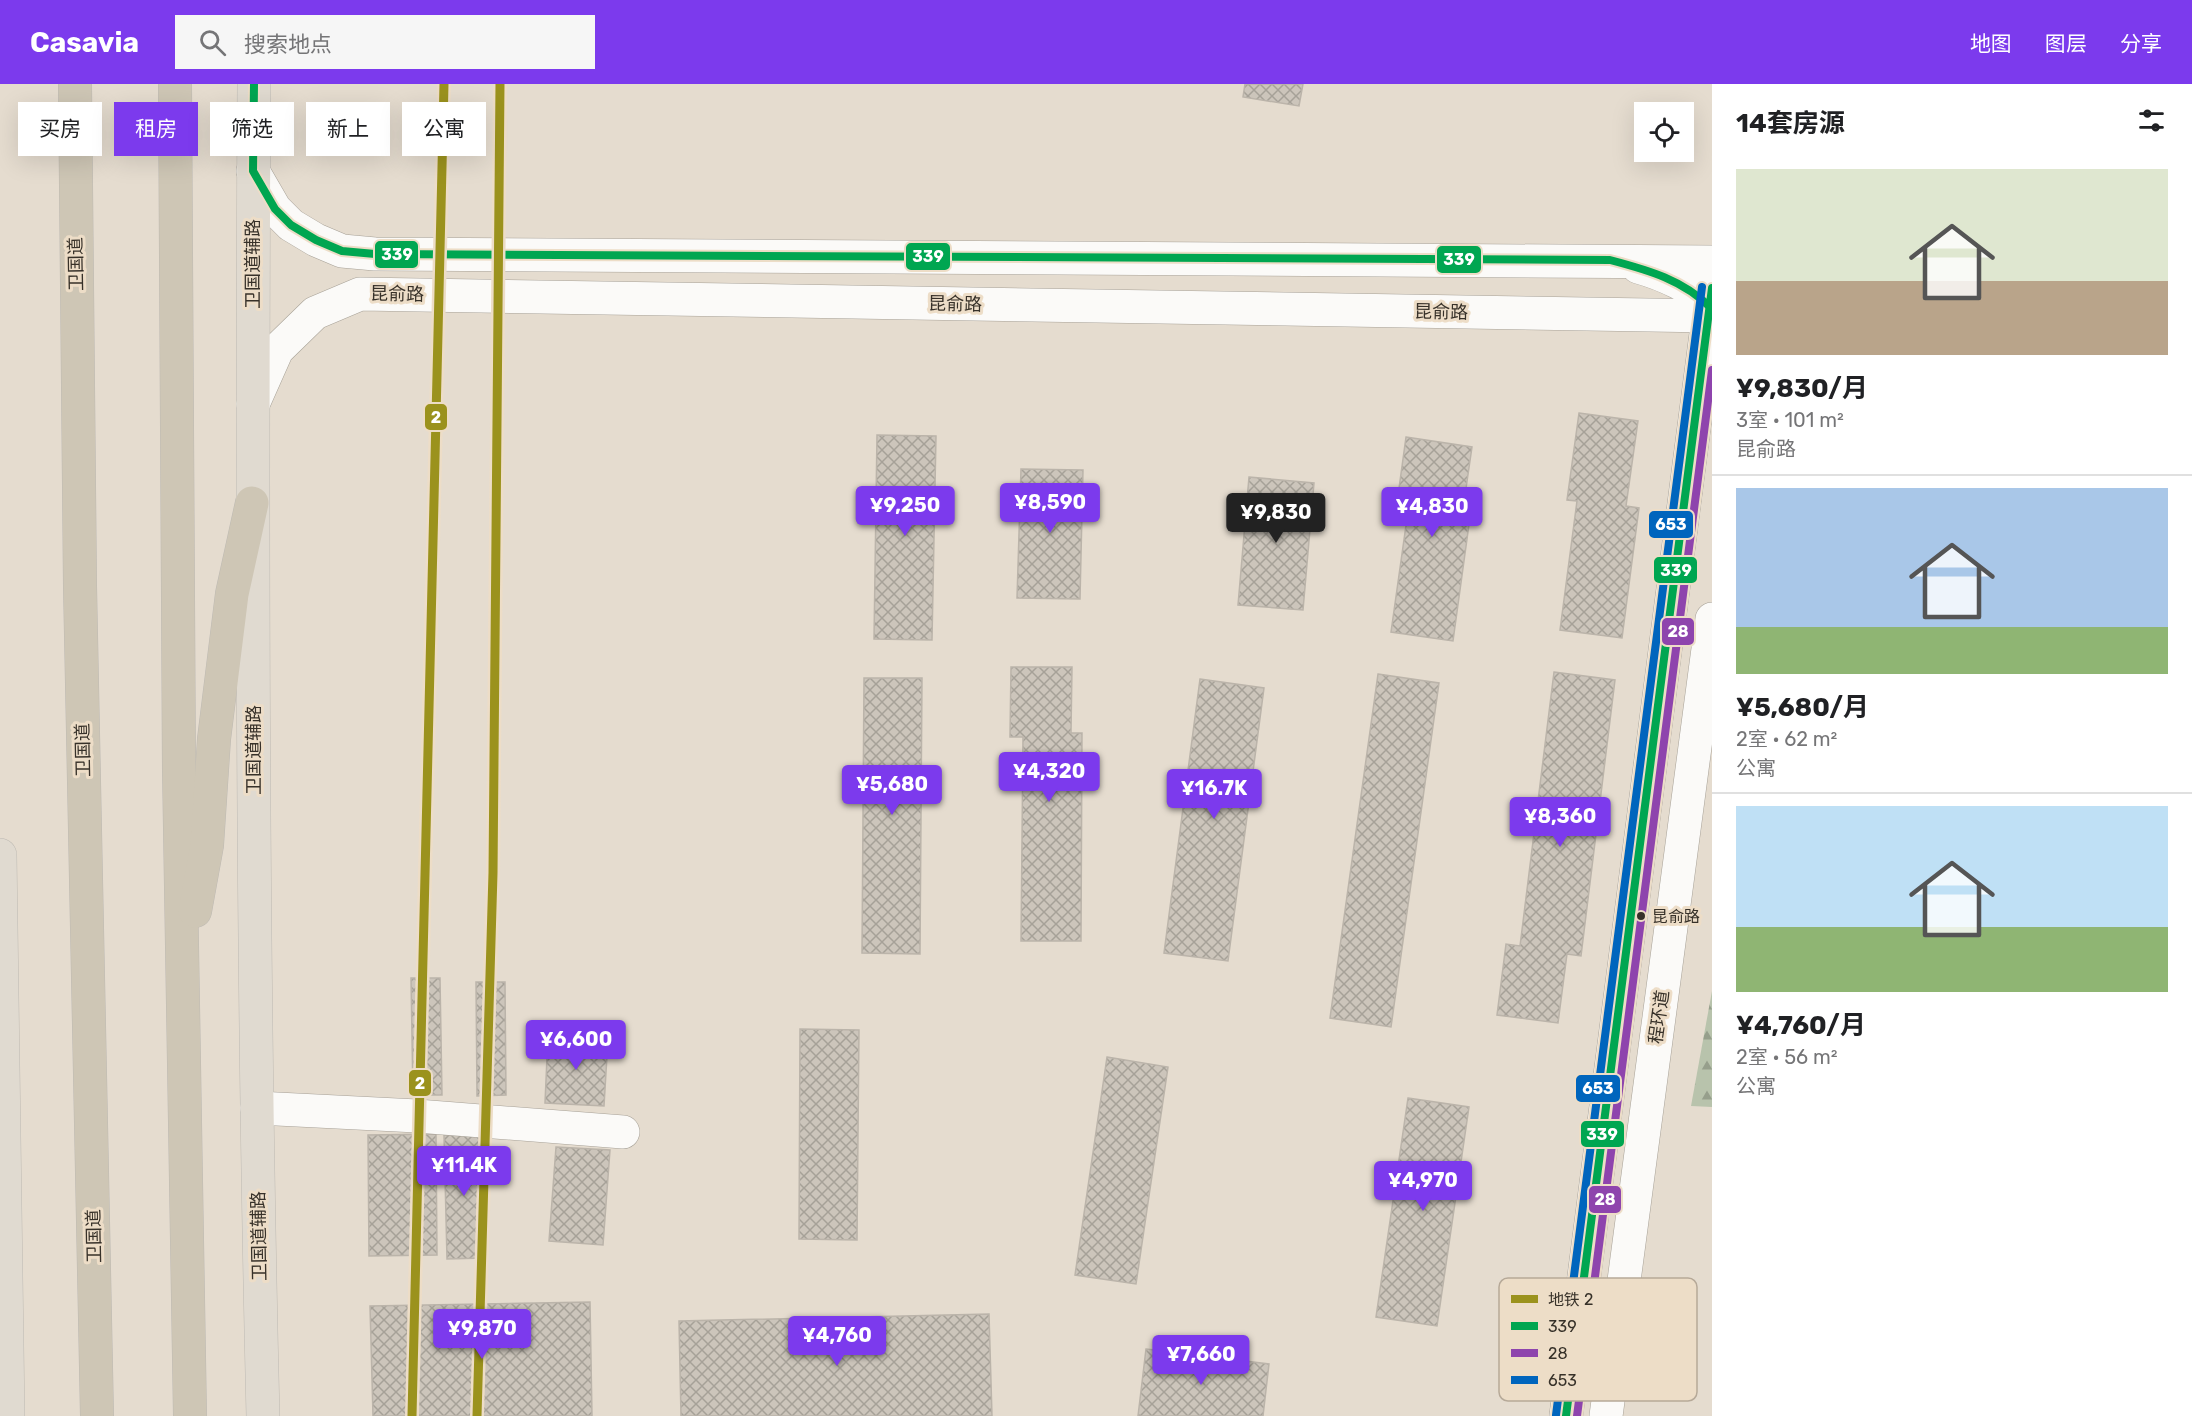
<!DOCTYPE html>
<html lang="zh">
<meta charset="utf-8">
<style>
body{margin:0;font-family:Rubik,"Noto Sans SC",sans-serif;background:#f6f6f6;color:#202124;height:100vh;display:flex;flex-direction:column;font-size:22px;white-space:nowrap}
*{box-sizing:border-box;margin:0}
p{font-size:20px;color:#757577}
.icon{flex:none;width:33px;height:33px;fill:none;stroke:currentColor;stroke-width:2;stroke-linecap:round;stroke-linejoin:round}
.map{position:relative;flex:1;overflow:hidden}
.side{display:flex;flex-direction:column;background:#fff;width:480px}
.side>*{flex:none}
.top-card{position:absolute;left:18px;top:18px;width:570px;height:54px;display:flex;gap:12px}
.fabs{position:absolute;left:1634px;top:18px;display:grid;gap:12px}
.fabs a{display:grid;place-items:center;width:60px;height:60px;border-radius:0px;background:#fff;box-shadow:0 6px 24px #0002;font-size:30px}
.price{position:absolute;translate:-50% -51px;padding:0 14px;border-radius:6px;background:#7c3aed;color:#fff;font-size:20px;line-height:39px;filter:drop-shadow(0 2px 3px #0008)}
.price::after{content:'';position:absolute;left:50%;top:36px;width:18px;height:14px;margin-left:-9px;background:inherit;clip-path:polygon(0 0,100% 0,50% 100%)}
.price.current{background:#222;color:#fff}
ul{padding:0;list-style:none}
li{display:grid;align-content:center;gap:12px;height:318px;padding:0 24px}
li+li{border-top:2px solid #e0e0e0}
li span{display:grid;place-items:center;height:186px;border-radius:0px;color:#555}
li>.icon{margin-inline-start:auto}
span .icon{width:108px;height:108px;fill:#fffc;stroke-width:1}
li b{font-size:26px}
h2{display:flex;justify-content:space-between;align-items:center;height:72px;padding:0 24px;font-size:26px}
.pill{padding:0 21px;border-radius:0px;background:#fff;box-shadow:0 6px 24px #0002;font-size:21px;line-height:54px}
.pill.current{background:#7c3aed;color:#fff}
header{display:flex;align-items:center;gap:36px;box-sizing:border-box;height:84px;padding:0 30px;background:#7c3aed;color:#fff}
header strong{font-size:28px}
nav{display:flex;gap:33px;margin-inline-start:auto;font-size:21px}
.search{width:420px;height:54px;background:#f6f6f6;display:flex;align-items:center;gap:15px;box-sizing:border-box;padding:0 21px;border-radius:0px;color:#757577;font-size:22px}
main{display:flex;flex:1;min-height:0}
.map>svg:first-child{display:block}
.forest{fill:url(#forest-firs)}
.building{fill:url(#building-cross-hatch);stroke:#bbb4aa;stroke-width:1.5}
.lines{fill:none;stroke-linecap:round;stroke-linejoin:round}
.minor-casing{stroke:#a7a197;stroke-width:34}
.major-casing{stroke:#bebab3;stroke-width:34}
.highway-casing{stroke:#bebab3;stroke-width:34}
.minor{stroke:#fbfaf8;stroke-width:33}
.major{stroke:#e0dad0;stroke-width:33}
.highway{stroke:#cec6b5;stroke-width:33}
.bus-1-casing{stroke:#edddc7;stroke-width:12}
.bus-2-casing{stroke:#edddc7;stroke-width:12}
.bus-3-casing{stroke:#edddc7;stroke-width:12}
.bus-1{stroke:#00a651;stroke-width:8}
.bus-2{stroke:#8e44ad;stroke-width:8}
.bus-3{stroke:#0065bd;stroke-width:8}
.metro-1-casing{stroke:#edddc7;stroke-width:14}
.metro-1{stroke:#9b921d;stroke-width:9}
.bus-dot{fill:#373129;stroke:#edddc7;stroke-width:2}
.labels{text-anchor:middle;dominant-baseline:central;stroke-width:6;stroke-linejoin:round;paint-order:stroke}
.bus-label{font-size:16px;fill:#373129;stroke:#edddc7;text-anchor:start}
.street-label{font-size:18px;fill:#373129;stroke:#edddc7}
.key{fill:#edddc7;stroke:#b6a998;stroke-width:1.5}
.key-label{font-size:16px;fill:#373129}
.line-badge{stroke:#edddc7;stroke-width:2}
.badge-label{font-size:16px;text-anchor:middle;font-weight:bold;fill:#fff}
</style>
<header>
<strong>Casavia</strong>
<div class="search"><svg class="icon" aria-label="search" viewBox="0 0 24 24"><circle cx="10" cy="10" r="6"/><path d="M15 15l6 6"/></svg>搜索地点</div>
<nav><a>地图</a><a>图层</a><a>分享</a></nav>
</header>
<main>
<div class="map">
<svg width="1712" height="1332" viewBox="0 0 1712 1332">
<defs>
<pattern id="forest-firs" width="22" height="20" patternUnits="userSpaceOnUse" patternTransform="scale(1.5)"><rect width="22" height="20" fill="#b8c3ac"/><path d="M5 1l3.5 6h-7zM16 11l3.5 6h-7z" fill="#969f8c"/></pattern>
<pattern id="building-cross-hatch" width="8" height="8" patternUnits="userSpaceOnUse" patternTransform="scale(1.5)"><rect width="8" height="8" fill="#ccc5bb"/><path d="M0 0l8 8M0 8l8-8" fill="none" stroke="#a6a198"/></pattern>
</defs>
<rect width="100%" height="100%" fill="#e5dccf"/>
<polygon class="forest" points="1712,907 1712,1023 1691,1022"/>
<g class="building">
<polygon points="1245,0 1303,0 1299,22 1243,13"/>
<polygon points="1579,329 1638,337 1626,422 1639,424 1622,554 1560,546 1577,417 1567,416"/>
<polygon points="877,351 936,352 932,556 874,555"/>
<polygon points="1406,353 1472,363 1463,425 1471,426 1453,557 1391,548 1409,420 1397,419"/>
<polygon points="1021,385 1083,386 1080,515 1017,514"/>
<polygon points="1249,393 1314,399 1303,526 1238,521"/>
<polygon points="1011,583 1072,583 1071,649 1082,649 1081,857 1021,857 1023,653 1010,653"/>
<polygon points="1554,588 1615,596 1581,872 1567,870 1558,939 1497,931 1506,860 1520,862"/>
<polygon points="1378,590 1439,599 1391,943 1330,934"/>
<polygon points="864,594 922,594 920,870 862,869"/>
<polygon points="1200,595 1264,604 1228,877 1164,869"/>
<polygon points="411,894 440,894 442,1011 413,1011"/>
<polygon points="476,898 505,898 506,1011 477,1012"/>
<polygon points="800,945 859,946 857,1156 799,1155"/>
<polygon points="548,951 608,955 604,1022 545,1019"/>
<polygon points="1107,973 1168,983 1136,1200 1075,1191"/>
<polygon points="1408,1014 1469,1023 1437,1242 1376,1233"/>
<polygon points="480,1049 484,1174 447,1175 444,1051"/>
<polygon points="436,1050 437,1171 369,1172 368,1051"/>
<polygon points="556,1063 610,1066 603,1161 549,1157"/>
<polygon points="590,1218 592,1332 373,1332 370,1222"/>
<polygon points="989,1230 992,1332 681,1332 679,1237"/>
<polygon points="1146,1265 1269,1280 1263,1332 1138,1332"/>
</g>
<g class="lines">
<defs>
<g id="minor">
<polyline points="253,87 275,125 291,141 316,156 342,167 375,170 1712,178"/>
<path d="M1638,183c25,7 58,21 74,42"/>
<polyline points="253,320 277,266 315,229 360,210 1712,232"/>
<polyline points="257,1024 417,1032 623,1048"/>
<polyline points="1566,1332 1712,204"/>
<polyline points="1606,1332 1712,535"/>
</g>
<g id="major">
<path d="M254,0c-2,444 -2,888 9,1332"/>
<polyline points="0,771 8,1332"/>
</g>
<g id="highway">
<polyline points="75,0 80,502 97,1332"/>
<polyline points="175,0 179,685 190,1332"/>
<polyline points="195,827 207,761 214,655 232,510 252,419"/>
</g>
</defs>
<use href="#minor" class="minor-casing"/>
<use href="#major" class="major-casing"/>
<use href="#highway" class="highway-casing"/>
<use href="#minor" class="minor"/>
<use href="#major" class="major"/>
<use href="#highway" class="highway"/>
<defs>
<g id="bus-1">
<path d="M254,0l-1,87 22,38 16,16 25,15 26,11 33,3 1235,6c38,10 74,20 102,49"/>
<polyline points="1566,1332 1712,204"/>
</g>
<polyline id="bus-2" points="1577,1332 1712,286"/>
<polyline id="bus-3" points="1556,1331 1702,203"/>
</defs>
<use href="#bus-1" class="bus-1-casing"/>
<use href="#bus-2" class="bus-2-casing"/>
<use href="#bus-3" class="bus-3-casing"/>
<use href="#bus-1" class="bus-1"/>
<use href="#bus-2" class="bus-2"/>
<use href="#bus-3" class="bus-3"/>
<defs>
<g id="metro-1">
<polyline points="412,1332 444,0"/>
<polyline points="477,1332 493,789 500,0"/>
</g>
</defs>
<use href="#metro-1" class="metro-1-casing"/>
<use href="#metro-1" class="metro-1"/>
</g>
<circle class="bus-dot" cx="1641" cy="832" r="5"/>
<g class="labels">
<g class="bus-label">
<text x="1652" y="832">昆俞路</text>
</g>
<g class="street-label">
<text transform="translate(76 180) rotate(-91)">卫国道</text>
<text transform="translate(253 180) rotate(-90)">卫国道辅路</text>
<text transform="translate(397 210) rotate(1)">昆俞路</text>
<text transform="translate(955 220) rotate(1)">昆俞路</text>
<text transform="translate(1441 228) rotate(1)">昆俞路</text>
<text transform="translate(83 666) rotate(-91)">卫国道</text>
<text transform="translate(254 666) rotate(-90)">卫国道辅路</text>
<text transform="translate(1659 933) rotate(-82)">程环道</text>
<text transform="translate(94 1152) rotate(-91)">卫国道</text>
<text transform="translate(259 1152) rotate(-91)">卫国道辅路</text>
</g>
</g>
<rect x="1499" y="1194" width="198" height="123" rx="9" class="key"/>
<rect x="1511" y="1211" width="27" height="8" fill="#9b921d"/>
<rect x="1511" y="1238" width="27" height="8" fill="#00a651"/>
<rect x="1511" y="1265" width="27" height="8" fill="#8e44ad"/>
<rect x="1511" y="1292" width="27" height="8" fill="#0065bd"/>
<g class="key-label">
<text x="1548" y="1221">地铁 2</text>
<text x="1548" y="1248">339</text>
<text x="1548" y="1275">28</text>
<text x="1548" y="1302">653</text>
</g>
<g class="line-badge">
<rect x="374" y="156" width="45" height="29" rx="6" fill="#00a651"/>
<rect x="905" y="158" width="46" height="29" rx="6" fill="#00a651"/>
<rect x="1436" y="161" width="46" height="29" rx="6" fill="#00a651"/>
<rect x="424" y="319" width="24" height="28" rx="6" fill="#9b921d"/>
<rect x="1648" y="426" width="46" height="29" rx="6" fill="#0065bd"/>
<rect x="1653" y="472" width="45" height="28" rx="6" fill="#00a651"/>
<rect x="1661" y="533" width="34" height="29" rx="6" fill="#8e44ad"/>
<rect x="408" y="985" width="24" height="28" rx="6" fill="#9b921d"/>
<rect x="1575" y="990" width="46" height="29" rx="6" fill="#0065bd"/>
<rect x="1580" y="1036" width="45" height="28" rx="6" fill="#00a651"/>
<rect x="1588" y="1101" width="34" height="29" rx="6" fill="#8e44ad"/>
</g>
<g class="badge-label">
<text x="397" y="176">339</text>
<text x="928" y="178">339</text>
<text x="1459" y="181">339</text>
<text x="436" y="339">2</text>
<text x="1671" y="446">653</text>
<text x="1676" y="492">339</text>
<text x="1678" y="553">28</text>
<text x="420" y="1005">2</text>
<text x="1598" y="1010">653</text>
<text x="1602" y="1056">339</text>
<text x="1605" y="1121">28</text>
</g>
</svg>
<div class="fabs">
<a><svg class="icon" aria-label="locate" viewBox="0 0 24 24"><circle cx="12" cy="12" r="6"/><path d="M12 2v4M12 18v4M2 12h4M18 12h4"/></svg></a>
</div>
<b class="price" style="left:1050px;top:450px">¥8,590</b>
<b class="price" style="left:905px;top:453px">¥9,250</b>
<b class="price" style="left:1432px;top:454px">¥4,830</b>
<b class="price current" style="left:1276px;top:460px">¥9,830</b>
<b class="price" style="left:1049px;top:719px">¥4,320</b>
<b class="price" style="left:892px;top:732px">¥5,680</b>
<b class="price" style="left:1214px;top:736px">¥16.7K</b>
<b class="price" style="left:1560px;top:764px">¥8,360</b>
<b class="price" style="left:576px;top:987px">¥6,600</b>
<b class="price" style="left:464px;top:1113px">¥11.4K</b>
<b class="price" style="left:1423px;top:1128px">¥4,970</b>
<b class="price" style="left:482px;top:1276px">¥9,870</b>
<b class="price" style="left:837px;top:1283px">¥4,760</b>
<b class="price" style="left:1201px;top:1302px">¥7,660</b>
<div class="top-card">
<a class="pill">买房</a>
<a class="pill current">租房</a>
<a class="pill">筛选</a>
<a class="pill">新上</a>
<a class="pill">公寓</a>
</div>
</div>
<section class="side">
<h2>14套房源<svg class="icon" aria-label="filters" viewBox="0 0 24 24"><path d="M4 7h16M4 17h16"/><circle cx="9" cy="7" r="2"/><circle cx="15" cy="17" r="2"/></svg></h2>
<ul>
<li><span style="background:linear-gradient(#dfe7d0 60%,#b9a48a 0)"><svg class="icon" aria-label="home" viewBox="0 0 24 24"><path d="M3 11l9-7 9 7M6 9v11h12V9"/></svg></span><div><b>¥9,830/月</b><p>3室 · 101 m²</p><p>昆俞路</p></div></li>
<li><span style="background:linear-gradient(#a9c7e8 75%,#8fb573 0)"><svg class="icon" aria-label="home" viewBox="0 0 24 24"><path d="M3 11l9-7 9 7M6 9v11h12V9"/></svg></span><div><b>¥5,680/月</b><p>2室 · 62 m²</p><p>公寓</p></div></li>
<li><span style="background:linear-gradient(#bfe0f5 65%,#8fb573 0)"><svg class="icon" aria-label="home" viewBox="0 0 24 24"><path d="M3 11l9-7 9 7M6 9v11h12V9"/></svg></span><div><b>¥4,760/月</b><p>2室 · 56 m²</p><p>公寓</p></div></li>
</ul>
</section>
</main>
